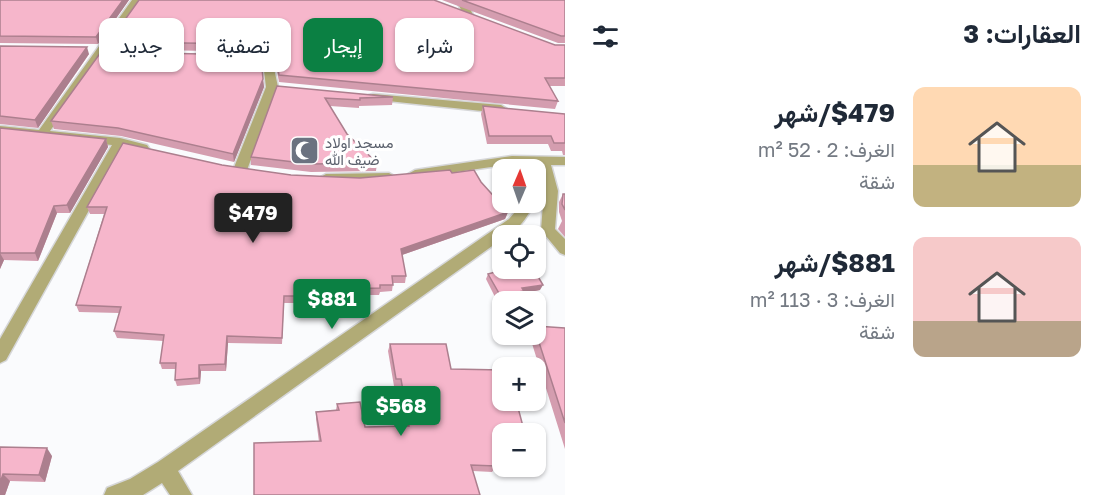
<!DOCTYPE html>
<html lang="ar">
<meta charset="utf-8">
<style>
body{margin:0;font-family:"Golos Text",Vazirmatn,sans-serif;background:#f2f2f3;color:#1f2937;direction:rtl;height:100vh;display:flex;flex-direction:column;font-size:22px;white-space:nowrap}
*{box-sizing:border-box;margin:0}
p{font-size:20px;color:#747a83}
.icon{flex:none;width:33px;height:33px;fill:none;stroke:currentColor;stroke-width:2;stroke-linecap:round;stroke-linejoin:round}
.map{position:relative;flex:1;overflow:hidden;direction:ltr}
.sheet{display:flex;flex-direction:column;background:#fff;width:540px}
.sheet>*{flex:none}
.guide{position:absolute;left:18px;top:18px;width:456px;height:54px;direction:rtl;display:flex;gap:12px}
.needle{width:39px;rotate:2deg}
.fabs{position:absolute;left:492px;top:159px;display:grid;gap:12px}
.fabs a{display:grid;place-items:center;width:54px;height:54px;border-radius:12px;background:#fff;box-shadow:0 2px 4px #0004;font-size:30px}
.price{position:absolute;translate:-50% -51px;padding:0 14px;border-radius:6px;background:#0b8043;color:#fff;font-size:20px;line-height:39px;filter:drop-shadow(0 2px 3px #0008)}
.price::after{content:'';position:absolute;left:50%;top:36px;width:18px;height:14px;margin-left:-9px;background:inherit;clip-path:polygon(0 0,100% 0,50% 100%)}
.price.selected{background:#222;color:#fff}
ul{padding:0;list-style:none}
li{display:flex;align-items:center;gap:18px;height:150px;padding:0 24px}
li span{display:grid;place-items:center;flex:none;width:168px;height:120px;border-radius:12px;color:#555}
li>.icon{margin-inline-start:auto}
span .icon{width:72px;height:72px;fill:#fffc;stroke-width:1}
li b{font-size:26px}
h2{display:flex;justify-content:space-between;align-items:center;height:72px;padding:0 24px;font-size:26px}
.tag{padding:0 21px;border-radius:12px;background:#fff;box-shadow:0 2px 4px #0004;font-size:21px;line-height:54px}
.tag.selected{background:#0b8043;color:#fff}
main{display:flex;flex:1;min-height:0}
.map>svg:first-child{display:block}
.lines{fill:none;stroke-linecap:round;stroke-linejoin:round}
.minor-casing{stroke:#d6d7d9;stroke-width:3}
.minor{fill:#b1ab76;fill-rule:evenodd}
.wall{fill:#d49daf}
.shaded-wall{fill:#ac7f8e}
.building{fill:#f6b6cb;stroke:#ac7f8e;stroke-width:1.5}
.labels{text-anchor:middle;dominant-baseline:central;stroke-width:6;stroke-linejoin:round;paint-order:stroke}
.worship-label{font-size:15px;fill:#5b616d;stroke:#fff;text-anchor:start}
</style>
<main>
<section class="sheet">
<h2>العقارات: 3<svg class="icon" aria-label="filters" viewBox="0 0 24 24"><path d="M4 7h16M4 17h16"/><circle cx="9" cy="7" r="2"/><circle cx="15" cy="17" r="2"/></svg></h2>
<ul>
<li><span style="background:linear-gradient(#ffd9b3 65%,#c2b280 0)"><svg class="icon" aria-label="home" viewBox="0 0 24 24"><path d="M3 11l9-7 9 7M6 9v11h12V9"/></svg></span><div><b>$479/شهر</b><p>الغرف: 2 · 52 m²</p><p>شقة</p></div></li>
<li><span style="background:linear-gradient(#f6c9c9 70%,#b9a48a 0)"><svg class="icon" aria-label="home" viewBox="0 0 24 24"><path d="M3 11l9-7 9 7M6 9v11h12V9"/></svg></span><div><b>$881/شهر</b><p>الغرف: 3 · 113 m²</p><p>شقة</p></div></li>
</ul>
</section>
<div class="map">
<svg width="565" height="495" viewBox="0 0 565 495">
<rect width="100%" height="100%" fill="#fafbfd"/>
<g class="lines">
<defs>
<g id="minor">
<polygon points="132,0 142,0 50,131 120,138 147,145 149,148 143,152 124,147 6,360 0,363 0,339 112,145 0,134 0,126 39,130"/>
<polygon points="456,0 466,0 474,17 472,19 466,19"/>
<polygon points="240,54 258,54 272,59 278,87 247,170 240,174 233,170 266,87 263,63 236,59 235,57"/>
<polygon points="373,94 501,105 507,109 501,113 369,99 369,95"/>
<polygon points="512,156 565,157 565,165 551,165 558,191 555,229 565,239 565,255 560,253 541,230 544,191 538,165 512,164 415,178 408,174 415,170"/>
<polygon points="389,173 396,177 394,180 326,182 319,178 326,174"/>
<path d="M514,202h14l1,11c-6,10 -15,21 -27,23v3l-324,232 14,24h-22l-8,-12 -19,12h-39l3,-7 23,-9 28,-17 351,-243 6,-7z"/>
</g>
</defs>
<use href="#minor" class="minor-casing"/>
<use href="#minor" class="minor"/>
</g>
<g class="wall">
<polygon points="0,0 129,0 98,44 0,43"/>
<polygon points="442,0 565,0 565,43 558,43"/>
<polygon points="109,42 565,45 565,86 549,86 558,101 555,109 279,82 275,61 258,52 110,49"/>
<polygon points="0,46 89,54 38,128 0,124"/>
<polygon points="263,79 264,87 234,162 121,136 54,129 51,121"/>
<polygon points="277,86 393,97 392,105 359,106 359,108 330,106 347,134 377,163 376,171 311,172 251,165 251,157"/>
<polygon points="483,106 565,114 565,155 563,155 562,151 551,151 548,144 487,144 481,114"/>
<polygon points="0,128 106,139 108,147 70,213 57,213 38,261 4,260 0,269"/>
<polygon points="222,165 291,175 360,178 452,173 481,182 508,212 505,219 402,255 406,276 405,283 393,283 392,291 380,292 379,295 333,295 333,303 284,303 282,344 228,343 226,371 201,371 200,384 177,386 175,380 176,369 162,369 160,363 163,341 117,338 114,331 119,313 79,312 76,305 104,214 90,214 87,207"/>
<polygon points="563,194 565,194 565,237 558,229 562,221 559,212 559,202"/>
<polygon points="488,274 540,290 524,293 522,297 497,301 486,279"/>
<polygon points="536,326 565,328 565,449 529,334 536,334"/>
<polygon points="390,344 451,369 502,434 502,466 496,466 492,472 473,471 319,442 316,419 316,412 336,410 337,404 365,427 406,426 399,386 394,386 388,351"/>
<polygon points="0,447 52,456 45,482 10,481 5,495 0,495"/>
</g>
<g class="shaded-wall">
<polygon points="123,0 129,0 98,44 96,37"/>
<polygon points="87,47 89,54 38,128 35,120"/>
<polygon points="263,79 264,87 234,162 233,154"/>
<polygon points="106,139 108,147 70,213 67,205"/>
<polygon points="54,206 57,213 38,261 35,253"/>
<polygon points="508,212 505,219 399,256 401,249"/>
<polygon points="0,253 4,260 0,269"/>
<polygon points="543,285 540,290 524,293 524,291 522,288"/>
<polygon points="227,336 228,343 226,371 225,364"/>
<polygon points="199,365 201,371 200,384 199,378"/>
<polygon points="47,448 52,456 45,482 39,475"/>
<polygon points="3,474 10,481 5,495 0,495 0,483"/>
</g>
<g class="building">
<polygon points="0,0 123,0 96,37 0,36"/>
<polygon points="139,0 434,0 555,45 565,45 565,78 545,78 558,101 279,75 275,53 258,44 109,42"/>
<polygon points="462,0 565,0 565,36 561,36"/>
<polygon points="0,46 87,47 35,120 0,116"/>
<polygon points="101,52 255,55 261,57 263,79 233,154 118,128 51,121"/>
<polygon points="277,86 393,97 360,98 360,100 325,98 347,134 377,163 311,164 251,157"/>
<polygon points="483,106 565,114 565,143 554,143 551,136 489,136"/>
<polygon points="0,128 106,139 67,205 54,206 35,253 0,253"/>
<polygon points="123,143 222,165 291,175 360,178 450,170 452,173 474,170 481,182 508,212 401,249 406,276 392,276 393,285 380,285 380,288 333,289 334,296 284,296 282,338 227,336 225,364 199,365 199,378 175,380 176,363 160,363 164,335 114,331 121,307 76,305 107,207 87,207"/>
<polygon points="563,194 565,194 565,210 562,204"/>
<polygon points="510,268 533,268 543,285 522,288 524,291 500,295 488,274"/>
<polygon points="536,326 565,328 565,423 536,333"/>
<polygon points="390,344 446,344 451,369 502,370 502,400 516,400 525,434 502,434 502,460 495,460 496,466 471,465 480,495 254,495 254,443 321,441 316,412 339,410 337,404 360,402 365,427 409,426 401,379 396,379"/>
<polygon points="0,447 47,448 39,475 3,474 0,483"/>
</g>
<defs>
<symbol id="mosque-square" viewBox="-11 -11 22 22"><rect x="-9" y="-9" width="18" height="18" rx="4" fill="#6b7280" stroke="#fff"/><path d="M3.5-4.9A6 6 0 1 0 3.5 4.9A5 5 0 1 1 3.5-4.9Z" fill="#fff"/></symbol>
</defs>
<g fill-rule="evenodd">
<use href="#mosque-square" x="288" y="134" width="33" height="33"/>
</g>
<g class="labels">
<g class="worship-label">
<text x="325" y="142">مسجد اولاد<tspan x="325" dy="17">ضيف الله</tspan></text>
</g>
</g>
</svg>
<div class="fabs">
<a><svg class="needle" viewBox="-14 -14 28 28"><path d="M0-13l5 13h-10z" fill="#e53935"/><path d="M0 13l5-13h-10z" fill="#747a83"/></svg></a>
<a><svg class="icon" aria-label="locate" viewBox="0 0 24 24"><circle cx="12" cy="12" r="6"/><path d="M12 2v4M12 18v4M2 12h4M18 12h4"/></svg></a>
<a><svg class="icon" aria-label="layers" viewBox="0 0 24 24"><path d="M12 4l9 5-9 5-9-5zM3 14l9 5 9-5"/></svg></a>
<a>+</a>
<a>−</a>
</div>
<b class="price selected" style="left:253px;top:244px">$479</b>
<b class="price" style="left:332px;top:330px">$881</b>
<b class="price" style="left:401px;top:437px">$568</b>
<div class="guide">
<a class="tag">شراء</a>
<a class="tag selected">إيجار</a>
<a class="tag">تصفية</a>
<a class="tag">جديد</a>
</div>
</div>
</main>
